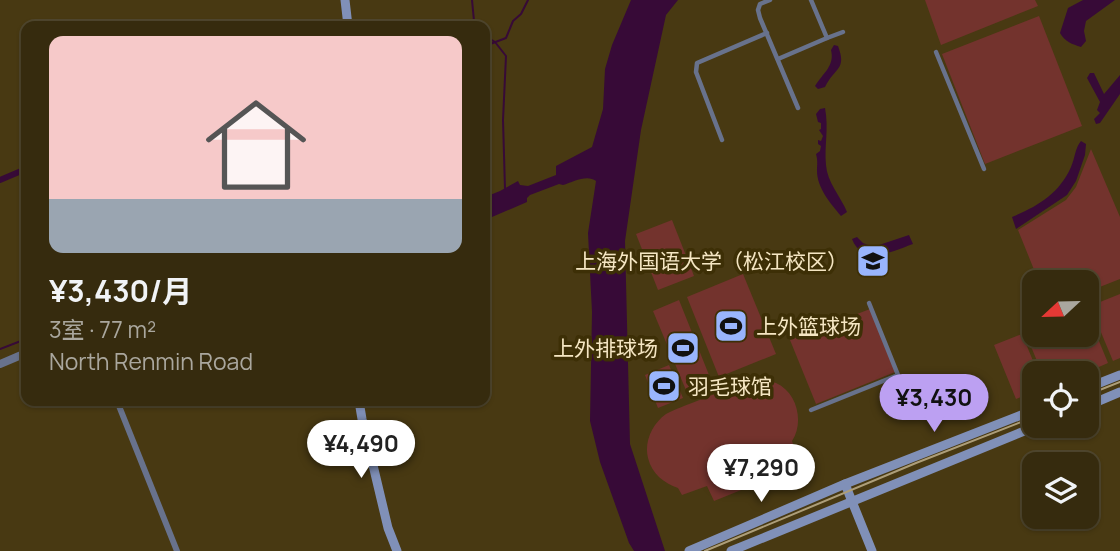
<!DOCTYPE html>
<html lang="zh">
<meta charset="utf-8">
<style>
body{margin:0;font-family:Manrope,"Noto Sans SC",sans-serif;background:#41371c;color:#f1f3f6;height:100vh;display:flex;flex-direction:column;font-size:26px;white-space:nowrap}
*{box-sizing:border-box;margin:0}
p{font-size:23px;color:#aaa79e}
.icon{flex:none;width:38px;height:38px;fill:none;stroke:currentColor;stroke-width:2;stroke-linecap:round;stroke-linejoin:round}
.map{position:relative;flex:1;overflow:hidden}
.details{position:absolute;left:21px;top:21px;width:469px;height:385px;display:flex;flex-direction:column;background:#362b0e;border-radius:14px;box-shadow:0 2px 5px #0004,0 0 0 2px #50472e}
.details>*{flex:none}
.needle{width:46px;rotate:248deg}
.fabs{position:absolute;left:1022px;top:270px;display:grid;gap:14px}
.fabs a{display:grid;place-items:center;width:77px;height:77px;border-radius:14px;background:#362b0e;box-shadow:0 2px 5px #0004,0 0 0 2px #50472e;font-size:35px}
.price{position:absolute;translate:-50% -60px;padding:0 16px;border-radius:24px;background:#fff;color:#222;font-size:23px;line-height:46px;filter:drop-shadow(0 2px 4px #0008)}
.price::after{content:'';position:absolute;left:50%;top:42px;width:21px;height:16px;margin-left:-10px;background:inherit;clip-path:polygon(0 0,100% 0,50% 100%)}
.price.selected{background:#bca0f2;color:#111}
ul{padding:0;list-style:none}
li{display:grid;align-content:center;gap:14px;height:371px;padding:0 28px}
li span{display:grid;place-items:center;height:217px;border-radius:14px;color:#555}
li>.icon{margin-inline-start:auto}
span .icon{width:126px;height:126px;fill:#fffc;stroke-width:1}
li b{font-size:30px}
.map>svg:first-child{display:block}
.green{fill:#73332d}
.water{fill:#370a37}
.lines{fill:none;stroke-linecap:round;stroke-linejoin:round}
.stream{stroke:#370a37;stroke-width:2}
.canal{stroke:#370a37;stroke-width:6}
.pedestrian{stroke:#68728c;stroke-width:4.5}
.minor{stroke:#68728c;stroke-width:6}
.tertiary{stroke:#68728c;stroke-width:8}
.secondary{stroke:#8090b8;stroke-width:9}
.tram{stroke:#ad9e79;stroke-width:2}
.labels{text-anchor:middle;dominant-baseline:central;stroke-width:7;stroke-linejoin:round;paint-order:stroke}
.poi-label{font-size:21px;fill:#f5e6c3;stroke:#3d2f06;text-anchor:end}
</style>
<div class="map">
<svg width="1120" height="551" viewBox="0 0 1120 551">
<rect width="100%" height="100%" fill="#483912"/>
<g class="green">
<polygon points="925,0 1035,0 1038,6 941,45"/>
<polygon points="1039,16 1082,126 985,164 942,54"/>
<polygon points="1091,149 1120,217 1120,279 1087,292 1087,282 1039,282 1018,230 1066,200 1076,187"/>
<polygon points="672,220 694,276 658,290 636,234"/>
<polygon points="743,274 776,354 719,377 687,297"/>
<polygon points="1120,294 1120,358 1113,361 1090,306"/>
<polygon points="679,300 713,385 688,395 653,311"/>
<polygon points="870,309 895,372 816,404 790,340"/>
<polygon points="1087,312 1108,363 1085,373 1042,373 1025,332 1034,328 1034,334 1087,334"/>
<polygon points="1022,334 1038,373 1034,373 1034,392 1016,399 994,345"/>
<polygon points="669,365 683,398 658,408 645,375"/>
<path d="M759,380c5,1 12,1 17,3 22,10 28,40 16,58l3,9 -17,7 5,16 -69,28 -7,-15 -25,9 -4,-7c-14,-5 -26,-14 -30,-30 -4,-16 4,-34 18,-44 9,-5 21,-9 31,-13 20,-8 41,-16 62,-21z"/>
</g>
<g class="water">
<path d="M631,0h47l-12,15 -25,115 -16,111 5,203 35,107h-31l-5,-8 -29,-81 -10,-41 2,-109 -4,-79 8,-52c-9,-7 -23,1 -33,4l-4,-1 -29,11 -3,3v4l-42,18v-23l15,-6 18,-10 2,4 8,1 28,-11v-9l36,-19 11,-38 2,-40 7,-24z"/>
<path d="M1083,0h32l-29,21 -2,10 2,10 -5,6c-9,-3 -16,-5 -21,-14l8,-25z"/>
<path d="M834,45l4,1c9,24 -3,21 -13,41l-7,2 -3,-3c8,-13 20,-20 16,-36z"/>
<polygon points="1090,73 1094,73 1104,94 1120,75 1120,94 1100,123 1096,124 1094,119 1100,113 1097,110 1100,102 1087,78"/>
<path d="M825,108c4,21 -1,38 1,57 1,17 15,32 21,47l-6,4c-10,-12 -24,-28 -24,-45 0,-6 1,-10 -1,-17l4,-3 1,-5 -3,-2v-4l3,1 2,-5 -4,-6 2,-1v-6l-3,-1 -2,-8 4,-5z"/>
<path d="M1081,141l5,3 -1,11 -9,26 -9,14 -51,34 -4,-12c26,-11 47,-23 59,-50 4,-9 4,-19 10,-26z"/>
<path d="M909,235l4,9c-20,7 -50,23 -61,-5l5,-2 6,6 10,4z"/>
</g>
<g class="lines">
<g class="stream">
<polyline points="472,0 474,21 477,26"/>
<polyline points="485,36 495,42 506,56 503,120 505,189"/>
<polyline points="485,46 506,38 513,21 521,14 528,0"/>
<polyline points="0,349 26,339"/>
</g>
<polyline class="canal" points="0,180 26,169"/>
<g class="pedestrian">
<polyline points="770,0 760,4 758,10 760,18 798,108"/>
<polyline points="827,38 843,32"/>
<polyline points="936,52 984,169"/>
<polyline points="778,59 827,38 811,0"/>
<polyline points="722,140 696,72 697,63 767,33"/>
<polyline points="811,410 898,375 869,303"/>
</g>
<polyline class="minor" points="117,401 177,551"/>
<polyline class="tertiary" points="0,364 26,353"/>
<g class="secondary">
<polyline points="345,0 348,26"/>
<polyline points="1087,388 1120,375"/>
<polyline points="359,401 362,419 388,528 397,551"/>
<polyline points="1087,406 1120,392"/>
<polyline points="845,484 872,551"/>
<polyline points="689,551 845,484 1034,410"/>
<polyline points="731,551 1039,425"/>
</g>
<g class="tram">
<polyline points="1087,395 1120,382"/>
<polyline points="705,551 916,463 1034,417"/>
</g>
</g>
<defs>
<symbol id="university-square" viewBox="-11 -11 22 22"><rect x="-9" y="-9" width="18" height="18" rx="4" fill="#99b5fd" stroke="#3d2f06"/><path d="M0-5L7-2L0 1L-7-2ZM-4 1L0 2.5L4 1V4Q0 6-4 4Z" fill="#111"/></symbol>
<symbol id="stadium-square" viewBox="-11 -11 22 22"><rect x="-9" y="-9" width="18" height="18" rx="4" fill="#99b5fd" stroke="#3d2f06"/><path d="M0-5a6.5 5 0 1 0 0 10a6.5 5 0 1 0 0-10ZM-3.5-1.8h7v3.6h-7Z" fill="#111"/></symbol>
</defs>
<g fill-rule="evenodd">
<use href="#university-square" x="854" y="242" width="38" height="38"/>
<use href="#stadium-square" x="712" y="307" width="38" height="38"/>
<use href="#stadium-square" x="664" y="329" width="38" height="38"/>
<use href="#stadium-square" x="645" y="367" width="38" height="38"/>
</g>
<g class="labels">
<g class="poi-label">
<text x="848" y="261">上海外国语大学（松江校区）</text>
<text x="756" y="326" text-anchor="start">上外篮球场</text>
<text x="658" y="348">上外排球场</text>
<text x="688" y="386" text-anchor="start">羽毛球馆</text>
</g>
</g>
</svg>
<div class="fabs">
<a><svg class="needle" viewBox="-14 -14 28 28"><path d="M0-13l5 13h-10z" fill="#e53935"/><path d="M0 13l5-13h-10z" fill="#aaa79e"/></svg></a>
<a><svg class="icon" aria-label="locate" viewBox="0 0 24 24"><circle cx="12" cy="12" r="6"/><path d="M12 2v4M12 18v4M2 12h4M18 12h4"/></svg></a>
<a><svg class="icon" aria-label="layers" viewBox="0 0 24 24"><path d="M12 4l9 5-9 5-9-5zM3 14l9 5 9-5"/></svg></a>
</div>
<b class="price selected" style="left:934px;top:434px">¥3,430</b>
<b class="price" style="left:361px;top:480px">¥4,490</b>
<b class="price" style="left:761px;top:504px">¥7,290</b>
<section class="details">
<ul>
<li><span style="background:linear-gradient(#f6c9c9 75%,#9aa5b1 0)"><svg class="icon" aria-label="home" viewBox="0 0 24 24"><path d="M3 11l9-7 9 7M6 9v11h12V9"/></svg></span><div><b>¥3,430/月</b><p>3室 · 77 m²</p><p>North Renmin Road</p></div></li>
</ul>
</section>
</div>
